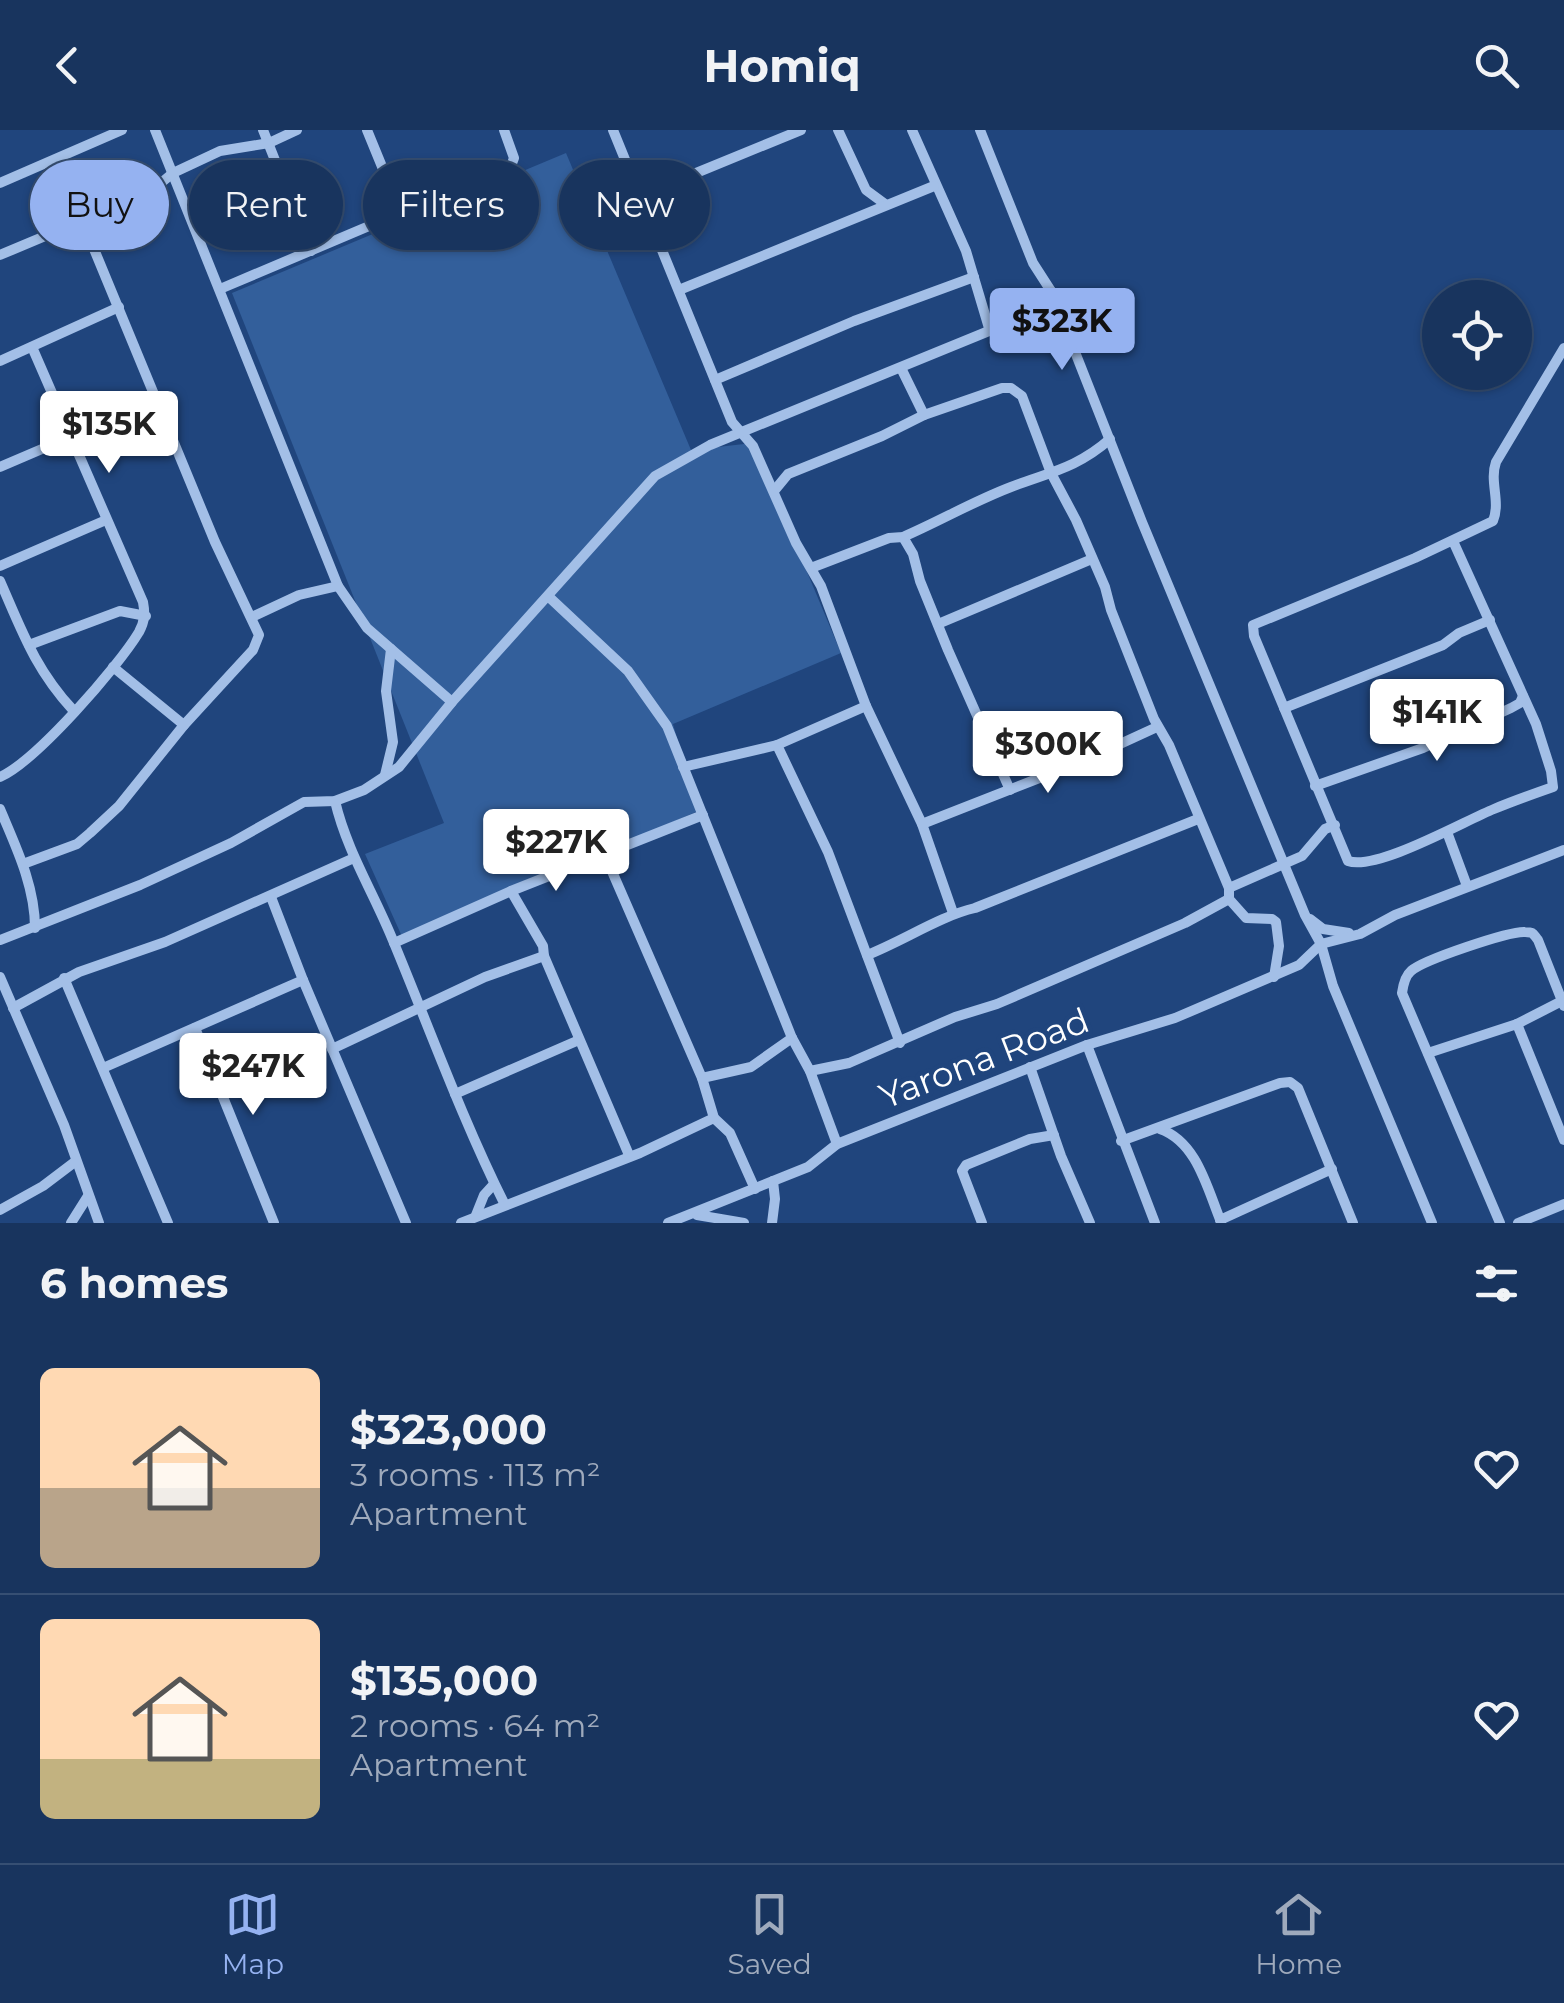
<!DOCTYPE html>
<meta charset="utf-8">
<style>
body{margin:0;font-family:Montserrat,sans-serif;background:#253f67;color:#f1f3f6;height:100vh;display:flex;flex-direction:column;font-size:38px;white-space:nowrap}
*{box-sizing:border-box;margin:0}
p{font-size:32px;color:#9faabc}
.icon{flex:none;width:55px;height:55px;fill:none;stroke:currentColor;stroke-width:2;stroke-linecap:round;stroke-linejoin:round}
.map{position:relative;height:1093px;overflow:hidden}
.sheet{display:flex;flex-direction:column;background:#18345e;flex:1}
.sheet>*{flex:none}
.banner{position:absolute;left:30px;top:30px;width:1000px;height:90px;display:flex;gap:20px}
.fabs{position:absolute;left:1422px;top:150px;display:grid;gap:20px}
.fabs a{display:grid;place-items:center;width:110px;height:110px;border-radius:50%;background:#18345e;box-shadow:0 2px 8px #0004,0 0 0 2px #364f73;font-size:50px}
.price{position:absolute;translate:-50% -85px;padding:0 22px;border-radius:10px;background:#fff;color:#222;font-size:32px;line-height:65px;filter:drop-shadow(0 2px 5px #0008)}
.price::after{content:'';position:absolute;left:50%;top:60px;width:30px;height:22px;margin-left:-15px;background:inherit;clip-path:polygon(0 0,100% 0,50% 100%)}
.price.selected{background:#95b2f1;color:#111}
ul{padding:0;list-style:none}
li{display:flex;align-items:center;gap:30px;height:250px;padding:0 40px}
li+li{border-top:2px solid #364f73}
li span{display:grid;place-items:center;flex:none;width:280px;height:200px;border-radius:15px;color:#555}
li>.icon{margin-inline-start:auto}
span .icon{width:120px;height:120px;fill:#fffc;stroke-width:1}
li b{font-size:42px}
h2{display:flex;justify-content:space-between;align-items:center;height:120px;padding:0 40px;font-size:42px}
.pill{padding:0 35px;border-radius:45px;background:#18345e;box-shadow:0 2px 8px #0004,0 0 0 2px #364f73;font-size:35px;line-height:90px}
.pill.selected{background:#95b2f1;color:#111}
header{display:flex;justify-content:space-between;align-items:center;height:130px;padding:0 40px;background:#18345e;font-size:45px;font-weight:700}
.dock{display:flex;justify-content:space-around;align-items:center;height:140px;border-top:2px solid #364f73;background:#18345e;font-size:28px;color:#9faabc}
.dock a{display:grid;justify-items:center;gap:5px}
.dock .selected{color:#95b2f1}
.map>svg:first-child{display:block}
.green{fill:#335f9b}
.lines{fill:none;stroke-linecap:round;stroke-linejoin:round}
.minor{stroke:#a3bfe7;stroke-width:10}
.labels{text-anchor:middle;dominant-baseline:central;stroke-width:9;stroke-linejoin:round;paint-order:stroke}
.street-label{font-size:35px;fill:#fff;stroke:#20457d}
</style>
<header><svg class="icon" aria-label="back" viewBox="0 0 24 24"><path d="M15 5l-7 7 7 7"/></svg>Homiq<svg class="icon" aria-label="search" viewBox="0 0 24 24"><circle cx="10" cy="10" r="6"/><path d="M15 15l6 6"/></svg></header>
<div class="map">
<svg width="1564" height="1093" viewBox="0 0 1564 1093">
<rect width="100%" height="100%" fill="#20457d"/>
<polygon class="green" points="566,23 691,320 753,313 841,523 673,594 698,681 404,811 365,724 444,693 232,163"/>
<g class="lines">
<g class="minor">
<polyline points="155,0 338,456 367,498 452,572"/>
<polyline points="263,0 311,121"/>
<polyline points="367,0 401,83"/>
<polyline points="613,0 732,292 753,316 796,413 821,456 866,576 922,694 953,783"/>
<polyline points="838,0 866,60 885,74"/>
<polyline points="912,0 966,121 989,198"/>
<polyline points="980,0 1033,133 1051,161 1142,392 1305,785 1321,814 1333,856 1432,1093"/>
<polyline points="0,53 122,0"/>
<polyline points="640,66 801,0"/>
<polyline points="0,125 150,62 173,43 220,21 269,13 297,0"/>
<polyline points="220,159 511,36 514,28 504,0"/>
<polyline points="679,160 934,56"/>
<polyline points="0,231 119,177"/>
<polyline points="901,238 924,285"/>
<polyline points="715,250 854,191 974,147"/>
<polyline points="0,337 70,307"/>
<polyline points="774,361 788,344 882,306 924,285 1002,258 1011,258 1022,266 1051,343 1076,390 1105,457 1111,480 1154,589 1169,615 1229,758 1302,726 1325,699 1335,695"/>
<polyline points="903,407 913,424 920,451 948,520 1010,660"/>
<path d="M1453,411l83,183 15,47 2,16c-20,7 -40,14 -59,22 -30,12 -117,62 -146,52l-94,-225 -1,-11 162,-67 78,-37c8,-20 -4,-39 3,-59l68,-114"/>
<polyline points="0,436 106,390"/>
<path d="M811,438l78,-30 14,-1c37,-16 71,-36 108,-50 39,-15 66,-19 99,-48"/>
<path d="M0,451c22,50 35,88 73,129"/>
<polyline points="549,467 628,541 667,596 792,908 810,941 837,1014"/>
<polyline points="252,487 299,465 338,456"/>
<polyline points="938,494 1092,429"/>
<polyline points="29,515 120,481 146,486"/>
<polyline points="113,537 184,595"/>
<polyline points="1284,578 1443,515 1459,503 1490,490"/>
<polyline points="777,615 828,722 900,913"/>
<polyline points="683,637 777,615 866,576"/>
<polyline points="385,645 393,612 386,561 391,519"/>
<path d="M0,647c36,-16 118,-110 139,-145 6,-11 6,-19 4,-30l-111,-255"/>
<polyline points="1315,656 1423,618 1511,578 1520,573 1523,566"/>
<path d="M335,671c12,51 40,94 59,142 36,87 69,178 111,262"/>
<path d="M0,679c16,38 35,77 35,119"/>
<polyline points="922,694 1083,631 1157,597"/>
<polyline points="1447,702 1467,756"/>
<polyline points="604,723 702,948 714,988 730,1003 755,1059"/>
<polyline points="23,734 77,714 90,703 119,676 184,595 253,520 259,505 215,412 82,90"/>
<polyline points="511,761 543,816 544,826 629,1025"/>
<polyline points="271,767 303,850 406,1093"/>
<polyline points="1229,769 1246,788 1272,789 1276,792 1279,816 1274,847"/>
<polyline points="1310,789 1323,799 1349,803"/>
<polyline points="0,810 140,755 231,713 304,672 335,671 364,660 399,637 452,572 655,346 710,315 1006,194 1026,183 1051,161"/>
<polyline points="394,813 511,761 703,685"/>
<path d="M867,825c36,-14 73,-39 108,-47l223,-89"/>
<polyline points="0,847 64,995 99,1093"/>
<polyline points="64,848 168,1093"/>
<polyline points="13,878 79,842 165,812 354,728"/>
<polyline points="1517,894 1564,1010"/>
<polyline points="195,898 274,1093"/>
<polyline points="1087,915 1155,1093"/>
<polyline points="332,919 485,847 544,826"/>
<polyline points="1428,923 1517,894 1562,871"/>
<polyline points="1030,937 1061,1026 1090,1093"/>
<polyline points="103,938 303,850"/>
<polyline points="810,941 849,933 955,887 997,874 1185,793 1229,769 1229,758"/>
<polyline points="702,948 751,937 792,908"/>
<polyline points="455,964 579,910"/>
<path d="M1160,999c37,13 47,59 61,93"/>
<polyline points="1121,1011 1280,953 1290,952 1298,958 1353,1093"/>
<polyline points="0,1080 43,1056 76,1031"/>
<polyline points="476,1085 484,1065 494,1054"/>
<polyline points="697,1085 744,1093"/>
<polyline points="1220,1090 1332,1039"/>
<polyline points="71,1093 88,1066"/>
<polyline points="461,1093 640,1023 714,988"/>
<polyline points="668,1093 808,1037 837,1014 1087,915 1175,888 1299,835 1321,814 1360,804 1395,785 1564,720"/>
<polyline points="772,1093 775,1069 773,1051"/>
<polyline points="982,1093 962,1041 966,1035 1030,1009 1054,1005"/>
<path d="M1500,1093l-98,-230c1,-7 3,-17 9,-22 12,-11 98,-40 114,-39 9,0 8,2 13,8l26,66"/>
<polyline points="1518,1093 1564,1074"/>
</g>
</g>
<g class="labels">
<g class="street-label">
<text transform="translate(984 928) rotate(-21)">Yarona Road</text>
</g>
</g>
</svg>
<div class="fabs">
<a><svg class="icon" aria-label="locate" viewBox="0 0 24 24"><circle cx="12" cy="12" r="6"/><path d="M12 2v4M12 18v4M2 12h4M18 12h4"/></svg></a>
</div>
<b class="price selected" style="left:1062px;top:243px">$323K</b>
<b class="price" style="left:109px;top:346px">$135K</b>
<b class="price" style="left:1437px;top:634px">$141K</b>
<b class="price" style="left:1048px;top:666px">$300K</b>
<b class="price" style="left:556px;top:764px">$227K</b>
<b class="price" style="left:253px;top:988px">$247K</b>
<div class="banner">
<a class="pill selected">Buy</a>
<a class="pill">Rent</a>
<a class="pill">Filters</a>
<a class="pill">New</a>
</div>
</div>
<section class="sheet">
<h2>6 homes<svg class="icon" aria-label="filters" viewBox="0 0 24 24"><path d="M4 7h16M4 17h16"/><circle cx="9" cy="7" r="2"/><circle cx="15" cy="17" r="2"/></svg></h2>
<ul>
<li><span style="background:linear-gradient(#ffd9b3 60%,#b9a48a 0)"><svg class="icon" aria-label="home" viewBox="0 0 24 24"><path d="M3 11l9-7 9 7M6 9v11h12V9"/></svg></span><div><b>$323,000</b><p>3 rooms · 113 m²</p><p>Apartment</p></div><svg class="icon" aria-label="heart" viewBox="0 0 24 24"><path d="M12 20l-8-8c-3-5 5-10 8-4 3-6 11-1 8 4z"/></svg></li>
<li><span style="background:linear-gradient(#ffd9b3 70%,#c2b280 0)"><svg class="icon" aria-label="home" viewBox="0 0 24 24"><path d="M3 11l9-7 9 7M6 9v11h12V9"/></svg></span><div><b>$135,000</b><p>2 rooms · 64 m²</p><p>Apartment</p></div><svg class="icon" aria-label="heart" viewBox="0 0 24 24"><path d="M12 20l-8-8c-3-5 5-10 8-4 3-6 11-1 8 4z"/></svg></li>
</ul>
</section>
<nav class="dock">
<a class="selected"><svg class="icon" aria-label="map" viewBox="0 0 24 24"><path d="M3 6l6-2 6 2 6-2v14l-6 2-6-2-6 2zM9 4v14M15 6v14"/></svg>Map</a>
<a><svg class="icon" aria-label="saved" viewBox="0 0 24 24"><path d="M7 4h10v16l-5-4-5 4z"/></svg>Saved</a>
<a><svg class="icon" aria-label="home" viewBox="0 0 24 24"><path d="M3 11l9-7 9 7M6 9v11h12V9"/></svg>Home</a>
</nav>
